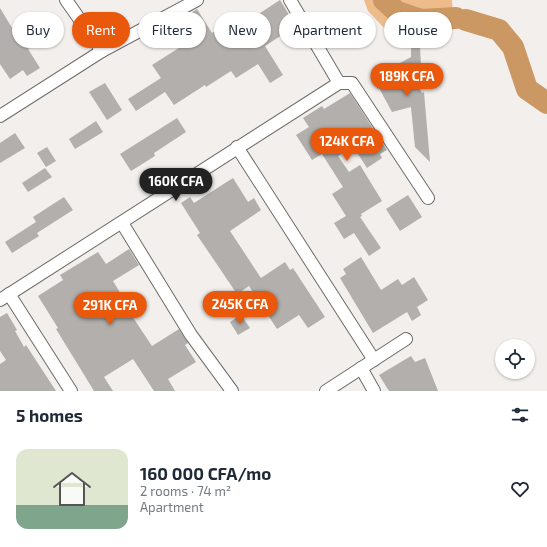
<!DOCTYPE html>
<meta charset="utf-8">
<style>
body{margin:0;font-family:"Exo 2",sans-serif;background:#f6f6f7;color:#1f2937;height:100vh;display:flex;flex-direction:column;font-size:15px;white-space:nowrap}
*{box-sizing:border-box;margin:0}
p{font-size:13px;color:#747a83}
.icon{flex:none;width:22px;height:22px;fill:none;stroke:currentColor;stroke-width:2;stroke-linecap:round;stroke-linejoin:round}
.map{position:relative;height:391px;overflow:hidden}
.details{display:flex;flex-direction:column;background:#fff;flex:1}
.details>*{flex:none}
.guide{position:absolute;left:12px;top:12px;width:523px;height:36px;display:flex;gap:8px}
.tools{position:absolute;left:495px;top:339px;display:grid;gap:8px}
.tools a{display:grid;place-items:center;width:40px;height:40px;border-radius:50%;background:#fff;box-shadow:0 1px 3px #0004;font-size:20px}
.price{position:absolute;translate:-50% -34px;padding:0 9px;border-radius:14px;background:#ea580c;color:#fff;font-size:13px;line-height:26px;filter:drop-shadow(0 1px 2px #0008)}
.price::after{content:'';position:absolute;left:50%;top:24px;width:12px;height:9px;margin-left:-6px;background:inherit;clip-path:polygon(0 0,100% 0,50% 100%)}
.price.current{background:#222;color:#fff}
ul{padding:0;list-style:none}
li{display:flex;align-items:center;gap:12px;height:100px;padding:0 16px}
li span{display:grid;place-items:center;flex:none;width:112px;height:80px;border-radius:12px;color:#555}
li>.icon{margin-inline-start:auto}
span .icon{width:48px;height:48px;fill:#fffc;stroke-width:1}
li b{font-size:17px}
h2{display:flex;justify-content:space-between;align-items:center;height:48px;padding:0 16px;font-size:17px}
.pill{padding:0 14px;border-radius:18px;background:#fff;box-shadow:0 1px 3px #0004;font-size:14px;line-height:36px}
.pill.current{background:#ea580c;color:#fff}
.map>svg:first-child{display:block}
.green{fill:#edbc8a}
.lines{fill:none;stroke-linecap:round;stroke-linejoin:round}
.river{stroke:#cb9863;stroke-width:22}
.building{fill:#b2afac}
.minor-casing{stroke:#6e6c69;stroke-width:14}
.minor{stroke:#fff;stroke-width:12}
</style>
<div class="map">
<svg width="547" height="391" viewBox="0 0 547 391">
<rect width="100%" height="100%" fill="#f2efec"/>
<polygon class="green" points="364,0 452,0 453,13 431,15 406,15 397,26 386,30 368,11"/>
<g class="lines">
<g class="river">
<polyline points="384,0 397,12 421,20 456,18"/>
<polyline points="466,20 499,30 513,47 527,89 547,103"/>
</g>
</g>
<g class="building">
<polygon points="280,0 296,26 265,46 283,75 270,83 258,64 236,78 231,71 206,87 205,85 174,105 165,92 136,111 128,99 161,78 152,65 182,46 170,26 197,9 212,33 244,14 248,21"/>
<polygon points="0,8 17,36 48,19 56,33 28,49 40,68 27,76 23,70 10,79 0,64"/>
<polygon points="420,47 421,66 408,67 422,93 424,92 430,162 415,147 411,107 392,112 379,88 378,89 372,80 382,73 411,57 411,48"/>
<polygon points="105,83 122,110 107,120 89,92"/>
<polygon points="350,93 387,150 380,154 382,158 367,168 353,146 338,156 349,172 360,165 382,201 361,214 362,216 360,217 381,248 369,256 354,233 344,239 334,223 346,216 332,194 343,187 322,154 312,160 296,135 309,127 303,118 322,106 324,109"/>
<polygon points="177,118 186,132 154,153 155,156 131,171 120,154"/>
<polygon points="96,121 103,132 75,149 69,139"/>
<polygon points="15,133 25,148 0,163 0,143"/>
<polygon points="47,147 56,161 46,167 37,153"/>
<polygon points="45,168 52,177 28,192 22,183"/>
<polygon points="233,178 248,202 254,198 261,210 230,231 261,278 285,262 290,270 293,268 325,317 308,328 299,315 277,329 249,286 237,294 197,235 200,233 181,203 190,197 194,203"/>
<polygon points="408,195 422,217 400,231 386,209"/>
<polygon points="64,197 73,210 37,233 39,236 12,253 5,242 36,222 33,217"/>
<polygon points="129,249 139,265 113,281 130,309 128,310 152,346 179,329 188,343 185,345 196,362 168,379 175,391 154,391 133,359 104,377 113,391 94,391 56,329 58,328 38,296 63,280 60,275 98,252 106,264"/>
<polygon points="361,257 381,290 398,279 402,285 414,277 428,300 417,307 421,315 412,321 407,312 373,333 340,278 346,274 343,269"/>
<polygon points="7,313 17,330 15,331 24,347 26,345 56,391 0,391 0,364 6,360 0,351 0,317"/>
<polygon points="241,315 250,328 238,335 230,322"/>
<polygon points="411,356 415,362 425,358 438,391 389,391 379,375"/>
</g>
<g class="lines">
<defs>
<g id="minor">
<polyline points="66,0 102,51"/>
<polyline points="290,0 339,83"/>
<polyline points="0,116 102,51 197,0"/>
<polyline points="237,147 374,360"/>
<polyline points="122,223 191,335 232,391"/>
<polyline points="9,294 71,391"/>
<polyline points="0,300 339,83 352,83 428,198"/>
<polyline points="361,368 374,391"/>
<polyline points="326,391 406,339"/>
</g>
</defs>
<use href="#minor" class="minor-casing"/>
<use href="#minor" class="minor"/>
</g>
</svg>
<div class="tools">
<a><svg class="icon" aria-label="locate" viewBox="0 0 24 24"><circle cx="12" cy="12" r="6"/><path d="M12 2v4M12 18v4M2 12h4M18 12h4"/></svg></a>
</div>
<b class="price" style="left:407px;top:97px">189K CFA</b>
<b class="price" style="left:347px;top:162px">124K CFA</b>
<b class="price current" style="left:176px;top:202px">160K CFA</b>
<b class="price" style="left:240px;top:325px">245K CFA</b>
<b class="price" style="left:110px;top:326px">291K CFA</b>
<div class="guide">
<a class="pill">Buy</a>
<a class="pill current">Rent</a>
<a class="pill">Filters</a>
<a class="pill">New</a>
<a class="pill">Apartment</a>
<a class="pill">House</a>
</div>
</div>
<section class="details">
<h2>5 homes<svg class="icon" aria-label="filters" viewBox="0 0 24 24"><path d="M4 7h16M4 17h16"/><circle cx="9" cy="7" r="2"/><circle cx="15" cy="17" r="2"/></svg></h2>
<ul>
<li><span style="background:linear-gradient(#dfe7d0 70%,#7fa58c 0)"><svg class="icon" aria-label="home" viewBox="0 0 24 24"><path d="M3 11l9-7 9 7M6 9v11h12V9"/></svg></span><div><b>160 000 CFA/mo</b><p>2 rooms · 74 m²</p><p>Apartment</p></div><svg class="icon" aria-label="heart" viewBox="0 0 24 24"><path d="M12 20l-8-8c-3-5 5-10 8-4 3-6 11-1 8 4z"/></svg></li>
</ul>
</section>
